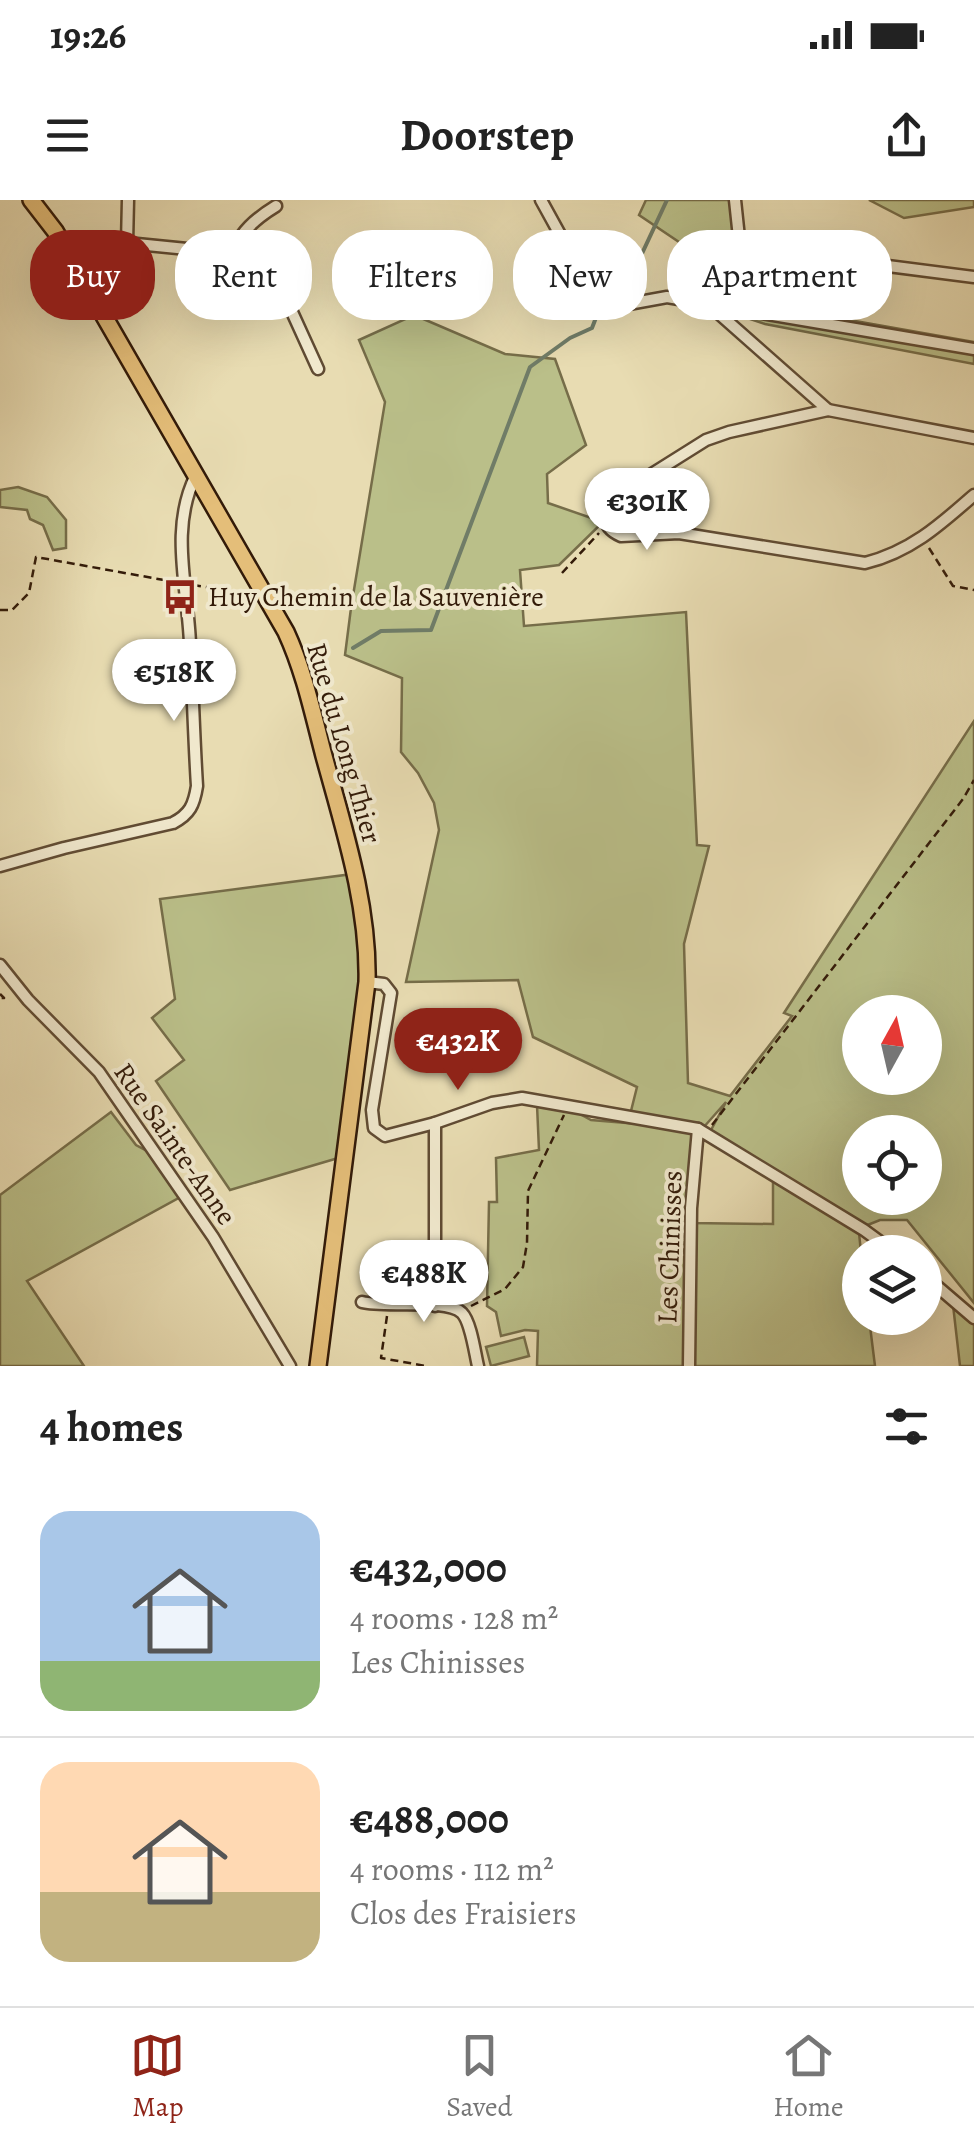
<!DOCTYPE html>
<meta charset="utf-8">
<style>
body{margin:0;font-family:Alegreya,serif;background:#f6f6f6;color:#222;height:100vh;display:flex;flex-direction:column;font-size:38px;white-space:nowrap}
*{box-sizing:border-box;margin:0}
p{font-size:32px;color:#767676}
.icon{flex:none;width:55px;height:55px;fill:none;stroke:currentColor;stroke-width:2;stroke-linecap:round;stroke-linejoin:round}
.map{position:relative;height:1166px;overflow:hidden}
.panel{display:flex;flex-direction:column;background:#fff;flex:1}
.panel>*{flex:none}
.banner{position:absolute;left:30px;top:30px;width:915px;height:90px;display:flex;gap:20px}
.needle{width:65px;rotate:8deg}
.tools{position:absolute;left:842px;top:795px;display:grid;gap:20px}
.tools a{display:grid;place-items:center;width:100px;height:100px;border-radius:50%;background:#fff;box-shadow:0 10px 40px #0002;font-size:50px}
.price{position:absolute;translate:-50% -85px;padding:0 22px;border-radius:35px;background:#fff;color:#222;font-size:32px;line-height:65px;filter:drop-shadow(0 2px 5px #0008)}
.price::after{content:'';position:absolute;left:50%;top:60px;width:30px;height:22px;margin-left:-15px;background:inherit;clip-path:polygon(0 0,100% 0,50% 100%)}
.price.selected{background:#8f2418;color:#fff}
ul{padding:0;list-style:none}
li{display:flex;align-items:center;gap:30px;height:250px;padding:0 40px}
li+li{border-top:2px solid #e0e0e0}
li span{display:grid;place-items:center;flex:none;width:280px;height:200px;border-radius:30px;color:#555}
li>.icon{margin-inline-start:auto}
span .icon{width:120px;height:120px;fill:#fffc;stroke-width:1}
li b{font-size:42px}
h2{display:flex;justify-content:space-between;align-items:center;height:120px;padding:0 40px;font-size:42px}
.chip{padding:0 35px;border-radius:40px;background:#fff;box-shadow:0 10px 40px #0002;font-size:35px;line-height:90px}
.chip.selected{background:#8f2418;color:#fff}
.status{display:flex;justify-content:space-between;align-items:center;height:70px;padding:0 50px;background:#fff;direction:ltr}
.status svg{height:28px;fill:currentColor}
header{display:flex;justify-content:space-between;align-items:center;height:130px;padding:0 40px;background:#fff;font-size:45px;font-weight:700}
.tabs{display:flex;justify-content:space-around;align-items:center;height:140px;border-top:2px solid #e0e0e0;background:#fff;font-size:28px;color:#767676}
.tabs a{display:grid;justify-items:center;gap:5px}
.tabs .selected{color:#8f2418}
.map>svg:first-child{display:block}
.green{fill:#babf89;stroke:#766d49;stroke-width:2.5;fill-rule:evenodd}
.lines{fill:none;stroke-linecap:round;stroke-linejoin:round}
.stream{stroke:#707c67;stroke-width:4}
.minor-casing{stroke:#604b33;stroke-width:15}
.primary-casing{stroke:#331b09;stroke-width:20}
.path{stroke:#331b09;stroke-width:2.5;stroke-dasharray:8 5;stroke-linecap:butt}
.minor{stroke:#f0e8cd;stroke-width:10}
.primary{stroke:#e4be79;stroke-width:15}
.labels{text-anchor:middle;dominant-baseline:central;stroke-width:8;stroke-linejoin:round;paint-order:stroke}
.poi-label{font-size:28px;fill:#331b09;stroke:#f0e8cd;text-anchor:start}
.street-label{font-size:28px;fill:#331b09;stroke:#f0e8cd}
</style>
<div class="status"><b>19:26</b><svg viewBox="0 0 49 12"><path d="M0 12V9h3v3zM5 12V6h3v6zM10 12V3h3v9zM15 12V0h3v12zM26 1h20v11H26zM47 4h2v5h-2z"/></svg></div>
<header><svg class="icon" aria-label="menu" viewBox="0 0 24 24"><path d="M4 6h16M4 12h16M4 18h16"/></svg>Doorstep<svg class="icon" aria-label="share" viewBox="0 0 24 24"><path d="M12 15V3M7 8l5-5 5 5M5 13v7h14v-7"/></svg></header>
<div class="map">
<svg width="974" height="1166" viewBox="0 0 974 1166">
<rect width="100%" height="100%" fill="#e8dcb2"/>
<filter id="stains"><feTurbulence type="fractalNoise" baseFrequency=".002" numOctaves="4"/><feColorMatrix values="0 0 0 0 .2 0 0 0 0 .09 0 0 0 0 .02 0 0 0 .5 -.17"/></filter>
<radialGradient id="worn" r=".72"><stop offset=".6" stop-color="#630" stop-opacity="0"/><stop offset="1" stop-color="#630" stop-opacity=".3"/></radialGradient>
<g class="green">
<polygon points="646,0 732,0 736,47 719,69 639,15"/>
<polygon points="869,0 974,0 974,7 904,18"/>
<polygon points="753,103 974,142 974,164 765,124 741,116"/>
<path d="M414,115l91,39 50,5 31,86 -39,29 1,29 55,19 -44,43 -39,5 4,56 162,-14 11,233 12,1 -25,98 4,139 42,13 62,-80 -8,-3 190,-292v582l-67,-83h-27l-15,6 -155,-94 16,-30 -23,26 -73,-13 7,-28 -104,-50 -15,-57 -112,2 33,-152 -5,-27 -16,-30 -17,-21 1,-74 -57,-23 6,-47 34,-206 -26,-62zM860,812h65v66h-65zM860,932h65v66h-65z"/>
<polygon points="18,287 47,297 66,320 66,348 53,350 43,325 30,319 27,310 0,307 0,290"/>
<polygon points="353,674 367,743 345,956 230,990 156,881 184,860 152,818 175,799 160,699"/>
<path d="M537,905l41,8 13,7 107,9c11,25 -7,66 -7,94l82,1v-46l86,55 2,19 -1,66h9l6,48h-338l1,-35 -13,-1 -24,6 -5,-24 -9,-6 2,-104h8l-1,-44 43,-8z"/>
<polygon points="111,912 136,945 158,957 184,995 27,1081 84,1166 0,1166 0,995"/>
<polygon points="953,1105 974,1123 974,1166 960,1166"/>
<polygon points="524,1137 529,1156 491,1166 486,1147"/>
</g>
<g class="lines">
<g class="stream">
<polyline points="608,94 639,60 667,0"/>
<polyline points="353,448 381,431 431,430 530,167 570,138 592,128 597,115"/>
</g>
<defs>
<g id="minor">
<polyline points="128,0 127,43 267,57 318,169"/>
<polyline points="541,0 601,109 667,97 974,149"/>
<polyline points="735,0 740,47"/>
<polyline points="740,47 974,77"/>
<path d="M234,54c3,-21 24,-37 42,-48"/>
<polyline points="707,103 740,47"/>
<polyline points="708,104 828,210"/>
<path d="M974,238l-146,-28 -99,22 -23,8 -86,54c-16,14 -22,32 1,42l58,-3 186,30c45,-11 75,-38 109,-68"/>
<path d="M0,666l64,-18 109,-25c17,-9 21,-18 24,-37 -3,-47 -4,-94 -7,-142 -2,-57 -21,-115 6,-169"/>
<polyline points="0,765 28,800 99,872 213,1037 290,1166"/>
<polyline points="367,782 384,784 391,793 372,910 374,928 385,936 435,923 492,903 522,898 698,929"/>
<polyline points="435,923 435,1106"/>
<polyline points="925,1076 974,1118"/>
<path d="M362,1102c22,6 85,-4 100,11 9,9 13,41 16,53"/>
<polyline points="689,1166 691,1008 698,929 864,1030 894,1052"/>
</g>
<path id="primary" d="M31,0l24,31 231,401c18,39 27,82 38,124 20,73 45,150 43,226l-49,384"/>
</defs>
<use href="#minor" class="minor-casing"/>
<use href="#primary" class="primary-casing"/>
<g class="path">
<polyline points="81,53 97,45 116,45"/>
<polyline points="929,348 953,386 974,390"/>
<polyline points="562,373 599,333"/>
<polyline points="193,385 249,394"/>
<polyline points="0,410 12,410 29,393 36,357 175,382"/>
<polyline points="0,794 4,798 0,798"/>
<polyline points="712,925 963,599 974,580"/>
<polyline points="471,1106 505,1089 523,1067 527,1043 528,991 564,915"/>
<polyline points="387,1116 381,1158 426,1166"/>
</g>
<use href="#minor" class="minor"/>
<use href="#primary" class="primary"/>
</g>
<defs>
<symbol id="bus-bare" viewBox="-9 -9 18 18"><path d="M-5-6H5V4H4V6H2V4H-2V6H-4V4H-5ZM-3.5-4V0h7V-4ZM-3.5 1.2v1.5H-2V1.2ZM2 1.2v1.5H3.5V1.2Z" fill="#8f2418" stroke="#f0e8cd" stroke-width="2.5" paint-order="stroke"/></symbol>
</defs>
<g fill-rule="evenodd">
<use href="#bus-bare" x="155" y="372" width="50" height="50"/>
</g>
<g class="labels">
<g class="poi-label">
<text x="208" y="397">Huy Chemin de la Sauvenière</text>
</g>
<g class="street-label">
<text transform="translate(344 543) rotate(74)">Rue du Long Thier</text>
<text transform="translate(175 944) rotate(55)">Rue Sainte-Anne</text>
<text transform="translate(670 1047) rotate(-88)">Les Chinisses</text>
</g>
</g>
<rect width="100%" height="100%" filter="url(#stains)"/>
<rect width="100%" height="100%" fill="url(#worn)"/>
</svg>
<div class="tools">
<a><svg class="needle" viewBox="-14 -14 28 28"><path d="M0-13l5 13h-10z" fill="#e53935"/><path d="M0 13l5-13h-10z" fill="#767676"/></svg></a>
<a><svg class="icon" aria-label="locate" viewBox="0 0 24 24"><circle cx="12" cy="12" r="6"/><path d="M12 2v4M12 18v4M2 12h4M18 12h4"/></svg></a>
<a><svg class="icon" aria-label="layers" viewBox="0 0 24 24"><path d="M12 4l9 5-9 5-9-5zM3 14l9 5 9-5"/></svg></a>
</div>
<b class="price" style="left:647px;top:353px">€301K</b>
<b class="price" style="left:174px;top:524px">€518K</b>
<b class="price selected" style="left:458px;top:893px">€432K</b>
<b class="price" style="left:424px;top:1125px">€488K</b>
<div class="banner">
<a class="chip selected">Buy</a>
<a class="chip">Rent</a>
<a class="chip">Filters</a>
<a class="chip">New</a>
<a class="chip">Apartment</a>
</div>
</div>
<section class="panel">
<h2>4 homes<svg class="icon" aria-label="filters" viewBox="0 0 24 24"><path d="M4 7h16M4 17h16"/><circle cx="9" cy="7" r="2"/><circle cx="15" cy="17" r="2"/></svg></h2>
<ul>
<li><span style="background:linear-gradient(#a9c7e8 75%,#8fb573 0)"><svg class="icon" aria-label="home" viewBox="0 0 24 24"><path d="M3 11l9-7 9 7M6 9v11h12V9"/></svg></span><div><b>€432,000</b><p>4 rooms · 128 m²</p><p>Les Chinisses</p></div></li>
<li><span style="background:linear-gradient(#ffd9b3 65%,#c2b280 0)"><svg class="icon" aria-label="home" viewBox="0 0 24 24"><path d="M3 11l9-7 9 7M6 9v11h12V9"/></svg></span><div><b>€488,000</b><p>4 rooms · 112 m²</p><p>Clos des Fraisiers</p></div></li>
</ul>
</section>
<nav class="tabs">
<a class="selected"><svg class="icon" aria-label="map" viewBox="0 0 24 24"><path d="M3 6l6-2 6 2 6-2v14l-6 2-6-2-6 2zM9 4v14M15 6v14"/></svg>Map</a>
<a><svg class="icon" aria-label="saved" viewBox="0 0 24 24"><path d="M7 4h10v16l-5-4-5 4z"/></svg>Saved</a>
<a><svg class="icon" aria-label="home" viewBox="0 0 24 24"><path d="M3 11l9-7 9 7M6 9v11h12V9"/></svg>Home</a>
</nav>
